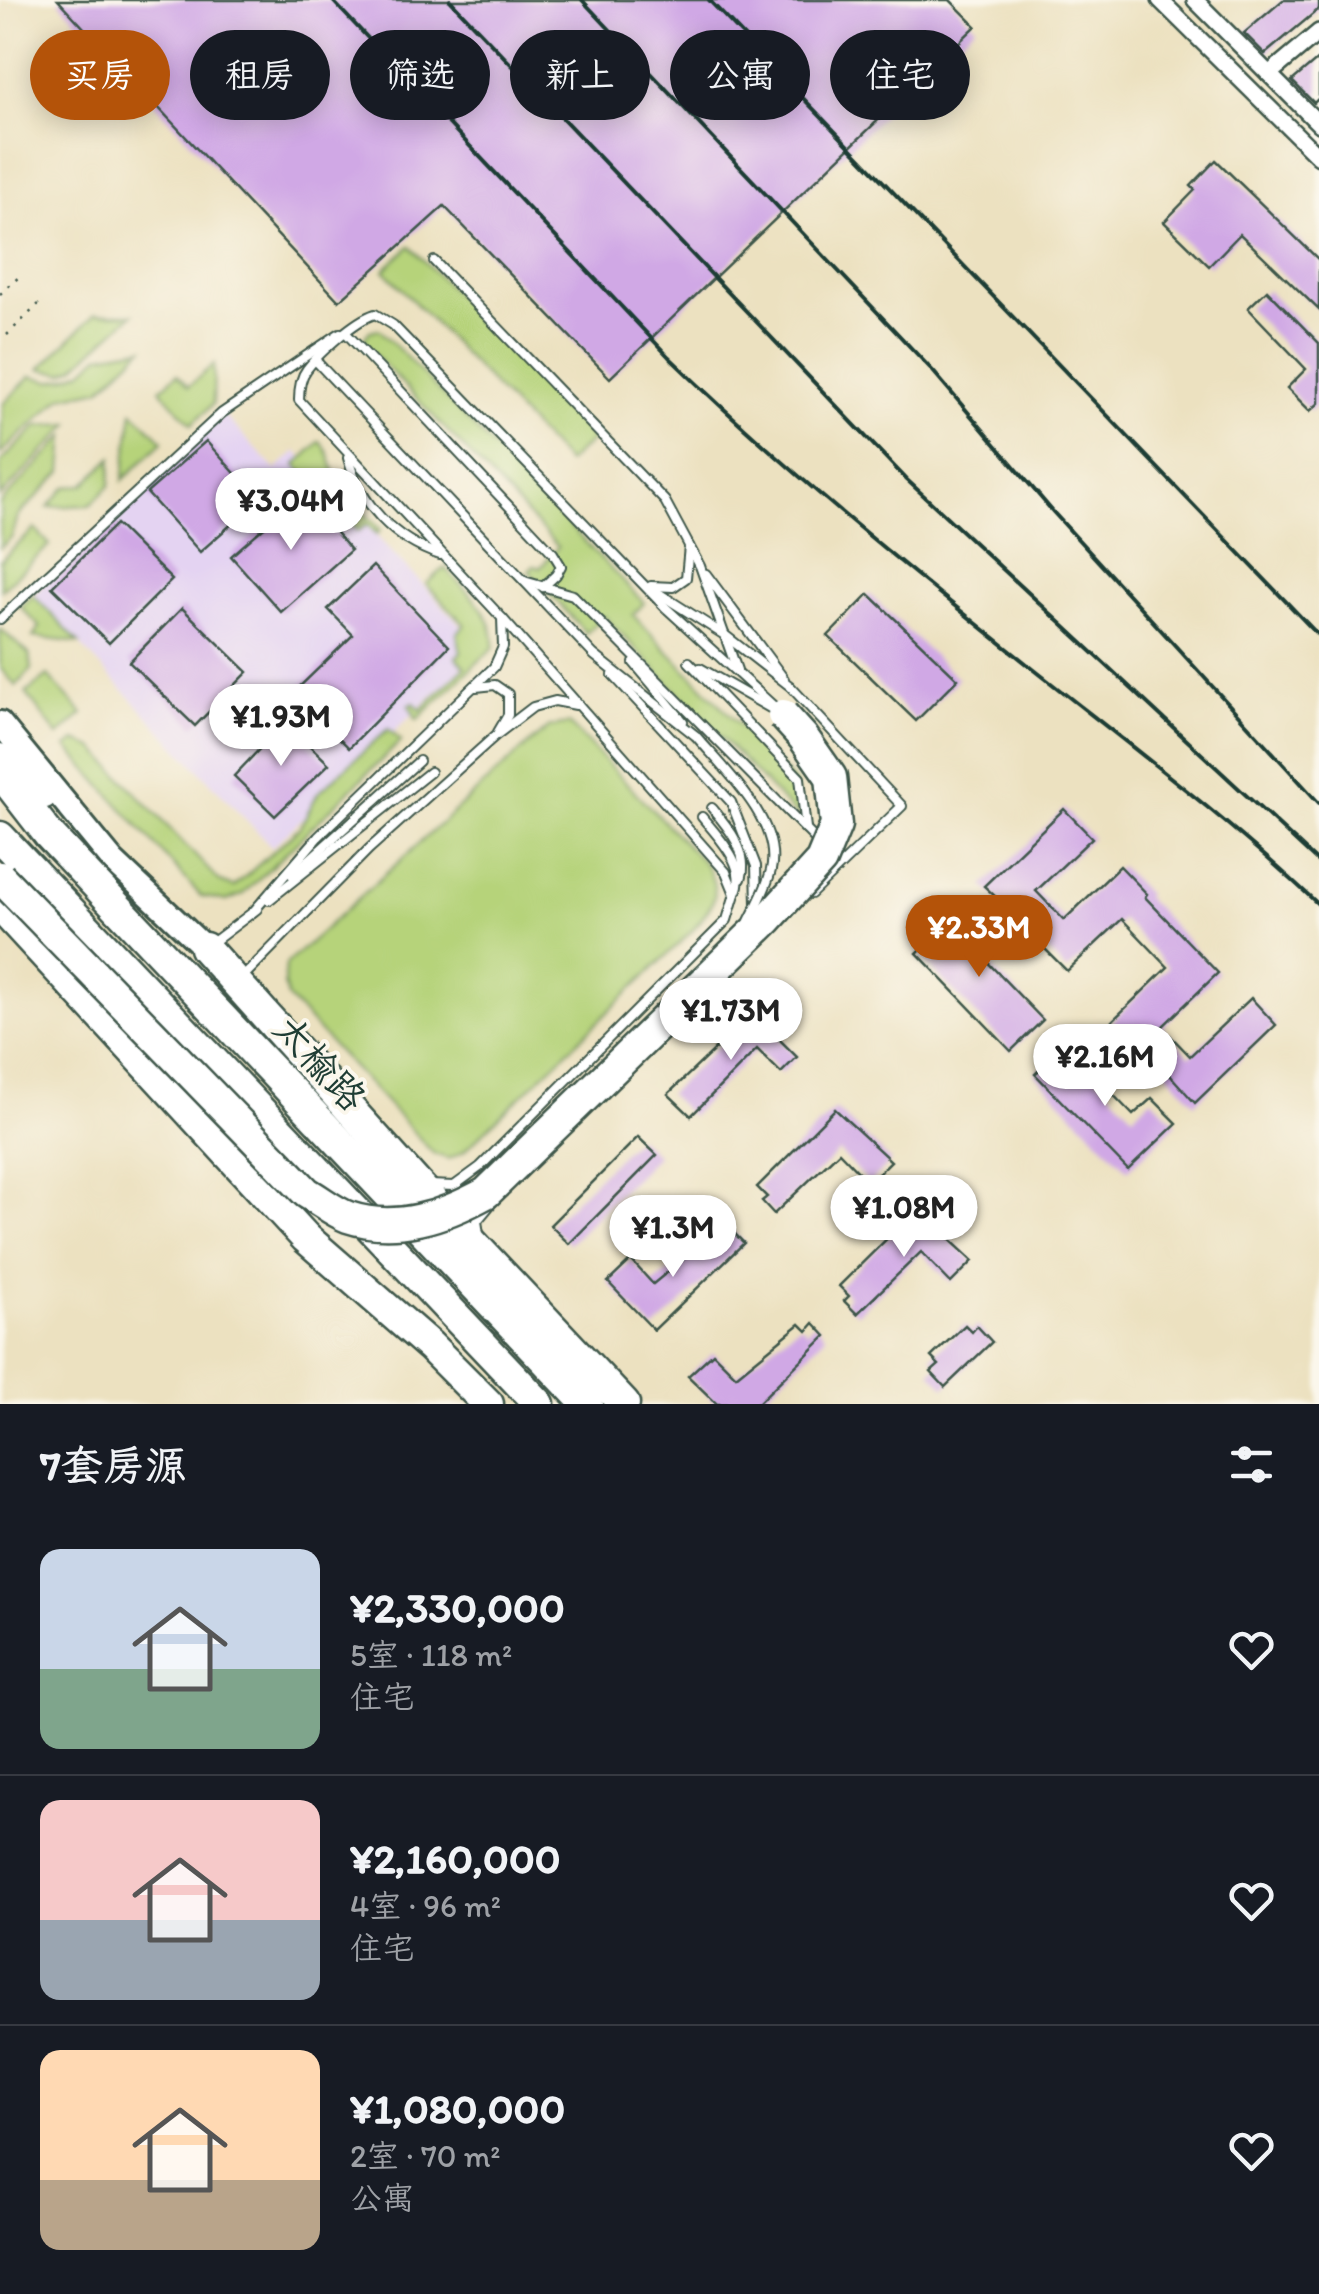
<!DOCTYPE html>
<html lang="zh">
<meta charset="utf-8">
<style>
body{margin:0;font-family:Itim,"LXGW WenKai TC",sans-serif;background:#20242c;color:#f1f3f6;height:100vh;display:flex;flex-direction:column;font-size:38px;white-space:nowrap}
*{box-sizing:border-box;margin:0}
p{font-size:32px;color:#9ea1a6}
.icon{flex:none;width:55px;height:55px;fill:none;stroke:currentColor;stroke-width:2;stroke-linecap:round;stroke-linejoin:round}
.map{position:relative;height:1404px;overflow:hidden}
.sheet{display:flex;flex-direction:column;background:#171b24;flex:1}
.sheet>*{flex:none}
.hud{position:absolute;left:30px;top:30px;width:1260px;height:90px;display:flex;gap:20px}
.price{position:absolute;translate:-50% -85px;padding:0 22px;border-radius:35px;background:#fff;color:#222;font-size:32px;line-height:65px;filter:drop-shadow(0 2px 5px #0008)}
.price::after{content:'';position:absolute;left:50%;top:60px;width:30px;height:22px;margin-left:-15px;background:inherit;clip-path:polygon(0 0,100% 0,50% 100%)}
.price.selected{background:#b45309;color:#fff}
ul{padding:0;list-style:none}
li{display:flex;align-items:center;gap:30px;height:250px;padding:0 40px}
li+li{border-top:2px solid #363941}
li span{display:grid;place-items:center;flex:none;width:280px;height:200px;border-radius:20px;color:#555}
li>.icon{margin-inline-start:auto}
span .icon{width:120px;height:120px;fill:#fffc;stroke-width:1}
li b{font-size:42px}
h2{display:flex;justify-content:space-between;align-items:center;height:120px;padding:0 40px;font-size:42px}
.chip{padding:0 35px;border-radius:45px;background:#171b24;box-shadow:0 5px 25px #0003;font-size:35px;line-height:90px}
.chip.selected{background:#b45309;color:#fff}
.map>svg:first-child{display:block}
.built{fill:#e4d3f2}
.green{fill:#b6d37a;stroke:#6a8857;stroke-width:2.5}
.building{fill:#d0a8e5}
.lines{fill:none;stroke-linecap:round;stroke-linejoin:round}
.lane-casing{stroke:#3e5649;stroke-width:12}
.street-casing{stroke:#3e5649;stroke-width:20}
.secondary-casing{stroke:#3e5649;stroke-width:28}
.highway-casing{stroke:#3e5649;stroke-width:35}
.path{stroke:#3e5649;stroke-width:2.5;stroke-dasharray:2.5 8;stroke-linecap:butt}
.lane{stroke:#fff;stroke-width:8}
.street{stroke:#fff;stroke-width:15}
.secondary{stroke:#fff;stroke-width:22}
.highway{stroke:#fff;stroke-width:30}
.rail{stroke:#1f3d34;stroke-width:4}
.lane-bridge-casing{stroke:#3e5649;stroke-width:12;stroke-linecap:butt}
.highway-bridge-casing{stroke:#3e5649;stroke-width:35;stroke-linecap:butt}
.lane-bridge{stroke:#fff;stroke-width:8}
.highway-bridge{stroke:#fff;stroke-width:30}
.labels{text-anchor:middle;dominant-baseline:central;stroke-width:8;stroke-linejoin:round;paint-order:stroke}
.street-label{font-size:38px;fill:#1f3d34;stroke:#fbf7ec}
</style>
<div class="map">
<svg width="1319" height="1404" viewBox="0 0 1319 1404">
<rect width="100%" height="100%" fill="#fbf7ec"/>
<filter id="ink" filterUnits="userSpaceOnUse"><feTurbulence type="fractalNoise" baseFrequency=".01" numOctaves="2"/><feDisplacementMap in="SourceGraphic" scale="20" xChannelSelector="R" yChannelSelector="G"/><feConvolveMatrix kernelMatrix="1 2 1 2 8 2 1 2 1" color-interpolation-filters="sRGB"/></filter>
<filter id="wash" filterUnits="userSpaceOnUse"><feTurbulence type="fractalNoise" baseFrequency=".0048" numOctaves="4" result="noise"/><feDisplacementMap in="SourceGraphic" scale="40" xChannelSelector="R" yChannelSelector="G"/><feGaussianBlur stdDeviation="2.25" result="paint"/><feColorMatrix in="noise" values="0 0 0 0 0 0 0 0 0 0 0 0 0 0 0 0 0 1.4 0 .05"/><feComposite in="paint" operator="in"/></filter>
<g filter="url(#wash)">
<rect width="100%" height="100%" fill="#ece1c0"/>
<polygon class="built" points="222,413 276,470 296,451 462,626 462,668 272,847 33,595"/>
<g class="green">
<polygon points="410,246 594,438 567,463 384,270"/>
<polygon points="95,314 133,314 75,367 63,373 40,369"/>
<polygon points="379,329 644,603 633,615 795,782 799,818 604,616 586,633 529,571 534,566 540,568 558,547 375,355 366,344 365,337 370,331"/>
<polygon points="143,348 100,389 62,397 0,454 3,404 31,376 50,381 65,378 83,371 100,355"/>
<polygon points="214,364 213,404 192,424 160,389 177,374 189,386"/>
<polygon points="133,411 163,441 123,480"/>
<polygon points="70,424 0,497 0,463 37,426"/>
<polygon points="65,436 62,472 18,516 12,537 0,548 0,504"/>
<path d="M320,441c13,15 10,22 17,37 9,19 30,37 44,52l-4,4 -10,-10 -9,7 -14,-13 10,-10 -2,-4 -11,10 -14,-15 10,-11 -3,-3 -11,10 -27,-30z"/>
<polygon points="112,458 110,486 90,505 48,507 66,487 84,485"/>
<polygon points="35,529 50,545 1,590 0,561"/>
<path d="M445,568c20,23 52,46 49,79l-77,73 -8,-15 5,-2 7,7 44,-43 -9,-10 5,-5 -4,-19 8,-8 -39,-41z"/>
<polygon points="33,595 79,643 33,637 40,627 21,607"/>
<polygon points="0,629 29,654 32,669 16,686 0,668"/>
<polygon points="48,676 83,714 58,736 26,693"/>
<path d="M569,724l137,141c17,32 7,38 -13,65l-230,222 -14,7 -15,-5 -146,-156 -4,-14 2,-20 245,-222 19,-15z"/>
<polygon points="388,729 401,741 242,895 226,901 201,896 67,747 76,741 94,748 220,882 234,887 300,827 318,793"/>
</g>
<g id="blocks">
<g class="building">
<polygon points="58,0 950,0 976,26 610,378 444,206 339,301"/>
<polygon points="1283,0 1319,0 1319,9 1265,54 1244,33"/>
<polygon points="1319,58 1319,98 1314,103 1292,81"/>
<polygon points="1216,160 1319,260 1319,310 1240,234 1209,266 1164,222 1195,190 1191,186"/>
<polygon points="1267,290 1319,343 1319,403 1310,411 1287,388 1306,369 1248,308"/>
<polygon points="206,441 259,500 200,552 147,493"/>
<polygon points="302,494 351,550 281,612 231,556"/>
<polygon points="116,524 172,580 109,643 52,587"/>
<polygon points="373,566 449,646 349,748 294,692 353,635 328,609"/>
<polygon points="869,594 958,679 916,721 828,636"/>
<polygon points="182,608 248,672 195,726 129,662"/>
<polygon points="285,722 329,764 275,816 234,776"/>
<polygon points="1064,809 1092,838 1036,891 1064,920 1120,866 1147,894 1145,897 1218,973 1162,1027 1190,1056 1251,998 1276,1025 1195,1103 1143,1045 1139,1049 1112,1021 1168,967 1122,919 1067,971 1040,944 1043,941 984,886"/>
<polygon points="965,908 990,933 974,948 1043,1020 1011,1051 917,953"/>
<polygon points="753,1013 797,1057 781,1073 757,1049 691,1116 668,1094"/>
<polygon points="1065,1045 1133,1115 1152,1098 1177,1123 1128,1170 1035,1074"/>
<polygon points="835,1109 891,1161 869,1183 839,1152 774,1214 762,1201 767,1197 757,1187"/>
<polygon points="638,1137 657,1155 569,1244 550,1225"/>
<polygon points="917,1209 973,1261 951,1283 921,1252 857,1314 844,1301 849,1296 839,1286"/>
<polygon points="732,1231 744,1243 654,1330 608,1282 631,1260 653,1284 692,1252 695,1254 718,1232 724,1239"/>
<polygon points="814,1323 826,1336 757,1404 717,1404 688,1376 713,1353 736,1376 800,1324 807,1331"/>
<polygon points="965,1325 972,1332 977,1326 992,1342 945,1387 931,1372 939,1365 931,1357"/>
</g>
</g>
</g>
<g filter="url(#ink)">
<use href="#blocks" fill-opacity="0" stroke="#3e5649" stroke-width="2.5"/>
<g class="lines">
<defs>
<g id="lane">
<polyline points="434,261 665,501 700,566 737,670"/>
<polyline points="346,333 553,553 561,566 556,575 543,587"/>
<polyline points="316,361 594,655 696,736"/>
<path d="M348,458c12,46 46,82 92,97"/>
<polyline points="706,574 784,679"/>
<polyline points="524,581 573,595 820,844"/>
<polyline points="651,586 673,587 686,578 689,546"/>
<polyline points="655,591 726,636 790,686 902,806 811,894"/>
<polyline points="0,619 222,413 340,333"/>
<polyline points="689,662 800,778 806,828"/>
<polyline points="634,663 683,721"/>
<polyline points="700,668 770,708"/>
<polyline points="613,675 731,802 756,866 757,904"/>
<polyline points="476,687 495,685 508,694 508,715 498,732"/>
<path d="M712,808c16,19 38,45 29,71"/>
<path d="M702,817c17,21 47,50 33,77"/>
<polyline points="292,875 419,761"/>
<polyline points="269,900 430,772"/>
<path d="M253,912l65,-75 176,-170 9,-20 -1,-29 -203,-218c0,-11 1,-22 8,-31 12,-16 48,-49 68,-55l18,11 272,282 115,105"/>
<polyline points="212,943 257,909"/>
<polyline points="243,977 369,849 495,736 533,707 555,701 576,705"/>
<polyline points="430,1185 454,1186 480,1167 727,920 735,894 726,872 502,618"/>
<polyline points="479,1234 477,1221 492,1203"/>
</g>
<g id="street">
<polyline points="1160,0 1319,157"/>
<polyline points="1195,0 1319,124"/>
<polyline points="1269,74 1319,32"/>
</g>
<g id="secondary">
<polyline points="0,723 113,861 205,948"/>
<polyline points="0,755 45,797"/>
</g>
<g id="highway">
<polyline points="0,772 49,835 587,1404"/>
<polyline points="0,837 539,1404"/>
<polyline points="0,906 306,1238 430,1346 488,1404"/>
<polyline points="205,948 417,1184 624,1404"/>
</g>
</defs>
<use href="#lane" class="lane-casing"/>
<use href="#street" class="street-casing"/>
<use href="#secondary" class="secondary-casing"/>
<use href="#highway" class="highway-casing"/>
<g class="path">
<polyline points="0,294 20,276"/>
<polyline points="7,335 43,300"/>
</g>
<use href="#lane" class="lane"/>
<use href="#street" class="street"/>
<use href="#secondary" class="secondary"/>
<use href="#highway" class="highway"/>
<g class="rail">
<path d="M332,0l337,357c114,111 239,212 363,311 97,77 197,152 287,237"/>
<polyline points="450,0 907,480 1319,863"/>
<polyline points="582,0 932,370 1054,513 1319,803"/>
<polyline points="709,0 1319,636"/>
</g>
<defs>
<path id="lane-bridge" d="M696,736c28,33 86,86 75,134 -4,17 -14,35 -22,51"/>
<path id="highway-bridge" d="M0,877l307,316c13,7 27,19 41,24 48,16 96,-1 138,-24l282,-274 53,-58 15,-36 -5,-48 -28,-40 -20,-22"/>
</defs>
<use href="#lane-bridge" class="lane-bridge-casing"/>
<use href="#highway-bridge" class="highway-bridge-casing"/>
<use href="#lane-bridge" class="lane-bridge"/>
<use href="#highway-bridge" class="highway-bridge"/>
</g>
</g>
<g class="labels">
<g class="street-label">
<text transform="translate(320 1063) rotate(47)">太榆路</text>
</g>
</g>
</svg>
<b class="price" style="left:291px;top:553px">¥3.04M</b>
<b class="price" style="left:281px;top:769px">¥1.93M</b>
<b class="price selected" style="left:979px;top:980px">¥2.33M</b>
<b class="price" style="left:731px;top:1063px">¥1.73M</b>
<b class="price" style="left:1105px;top:1109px">¥2.16M</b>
<b class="price" style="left:904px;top:1260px">¥1.08M</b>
<b class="price" style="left:673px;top:1280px">¥1.3M</b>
<div class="hud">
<a class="chip selected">买房</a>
<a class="chip">租房</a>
<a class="chip">筛选</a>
<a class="chip">新上</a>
<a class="chip">公寓</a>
<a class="chip">住宅</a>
</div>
</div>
<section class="sheet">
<h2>7套房源<svg class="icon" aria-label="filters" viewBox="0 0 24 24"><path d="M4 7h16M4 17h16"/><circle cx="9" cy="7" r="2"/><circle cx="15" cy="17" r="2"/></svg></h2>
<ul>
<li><span style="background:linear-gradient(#c9d6e8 60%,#7fa58c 0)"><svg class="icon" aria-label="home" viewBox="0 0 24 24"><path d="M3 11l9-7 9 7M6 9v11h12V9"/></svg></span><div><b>¥2,330,000</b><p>5室 · 118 m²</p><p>住宅</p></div><svg class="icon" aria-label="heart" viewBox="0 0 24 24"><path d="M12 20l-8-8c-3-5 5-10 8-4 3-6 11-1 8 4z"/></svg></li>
<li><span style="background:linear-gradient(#f6c9c9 60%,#9aa5b1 0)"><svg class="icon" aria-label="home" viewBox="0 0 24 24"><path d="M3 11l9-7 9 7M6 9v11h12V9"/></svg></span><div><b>¥2,160,000</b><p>4室 · 96 m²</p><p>住宅</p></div><svg class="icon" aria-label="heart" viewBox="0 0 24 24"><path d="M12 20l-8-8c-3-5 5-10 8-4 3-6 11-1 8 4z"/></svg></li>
<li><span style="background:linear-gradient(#ffd9b3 65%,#b9a48a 0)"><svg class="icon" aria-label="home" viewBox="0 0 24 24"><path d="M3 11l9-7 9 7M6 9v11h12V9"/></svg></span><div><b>¥1,080,000</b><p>2室 · 70 m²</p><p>公寓</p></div><svg class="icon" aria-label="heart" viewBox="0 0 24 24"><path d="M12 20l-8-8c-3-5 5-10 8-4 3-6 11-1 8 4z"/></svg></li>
</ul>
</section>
